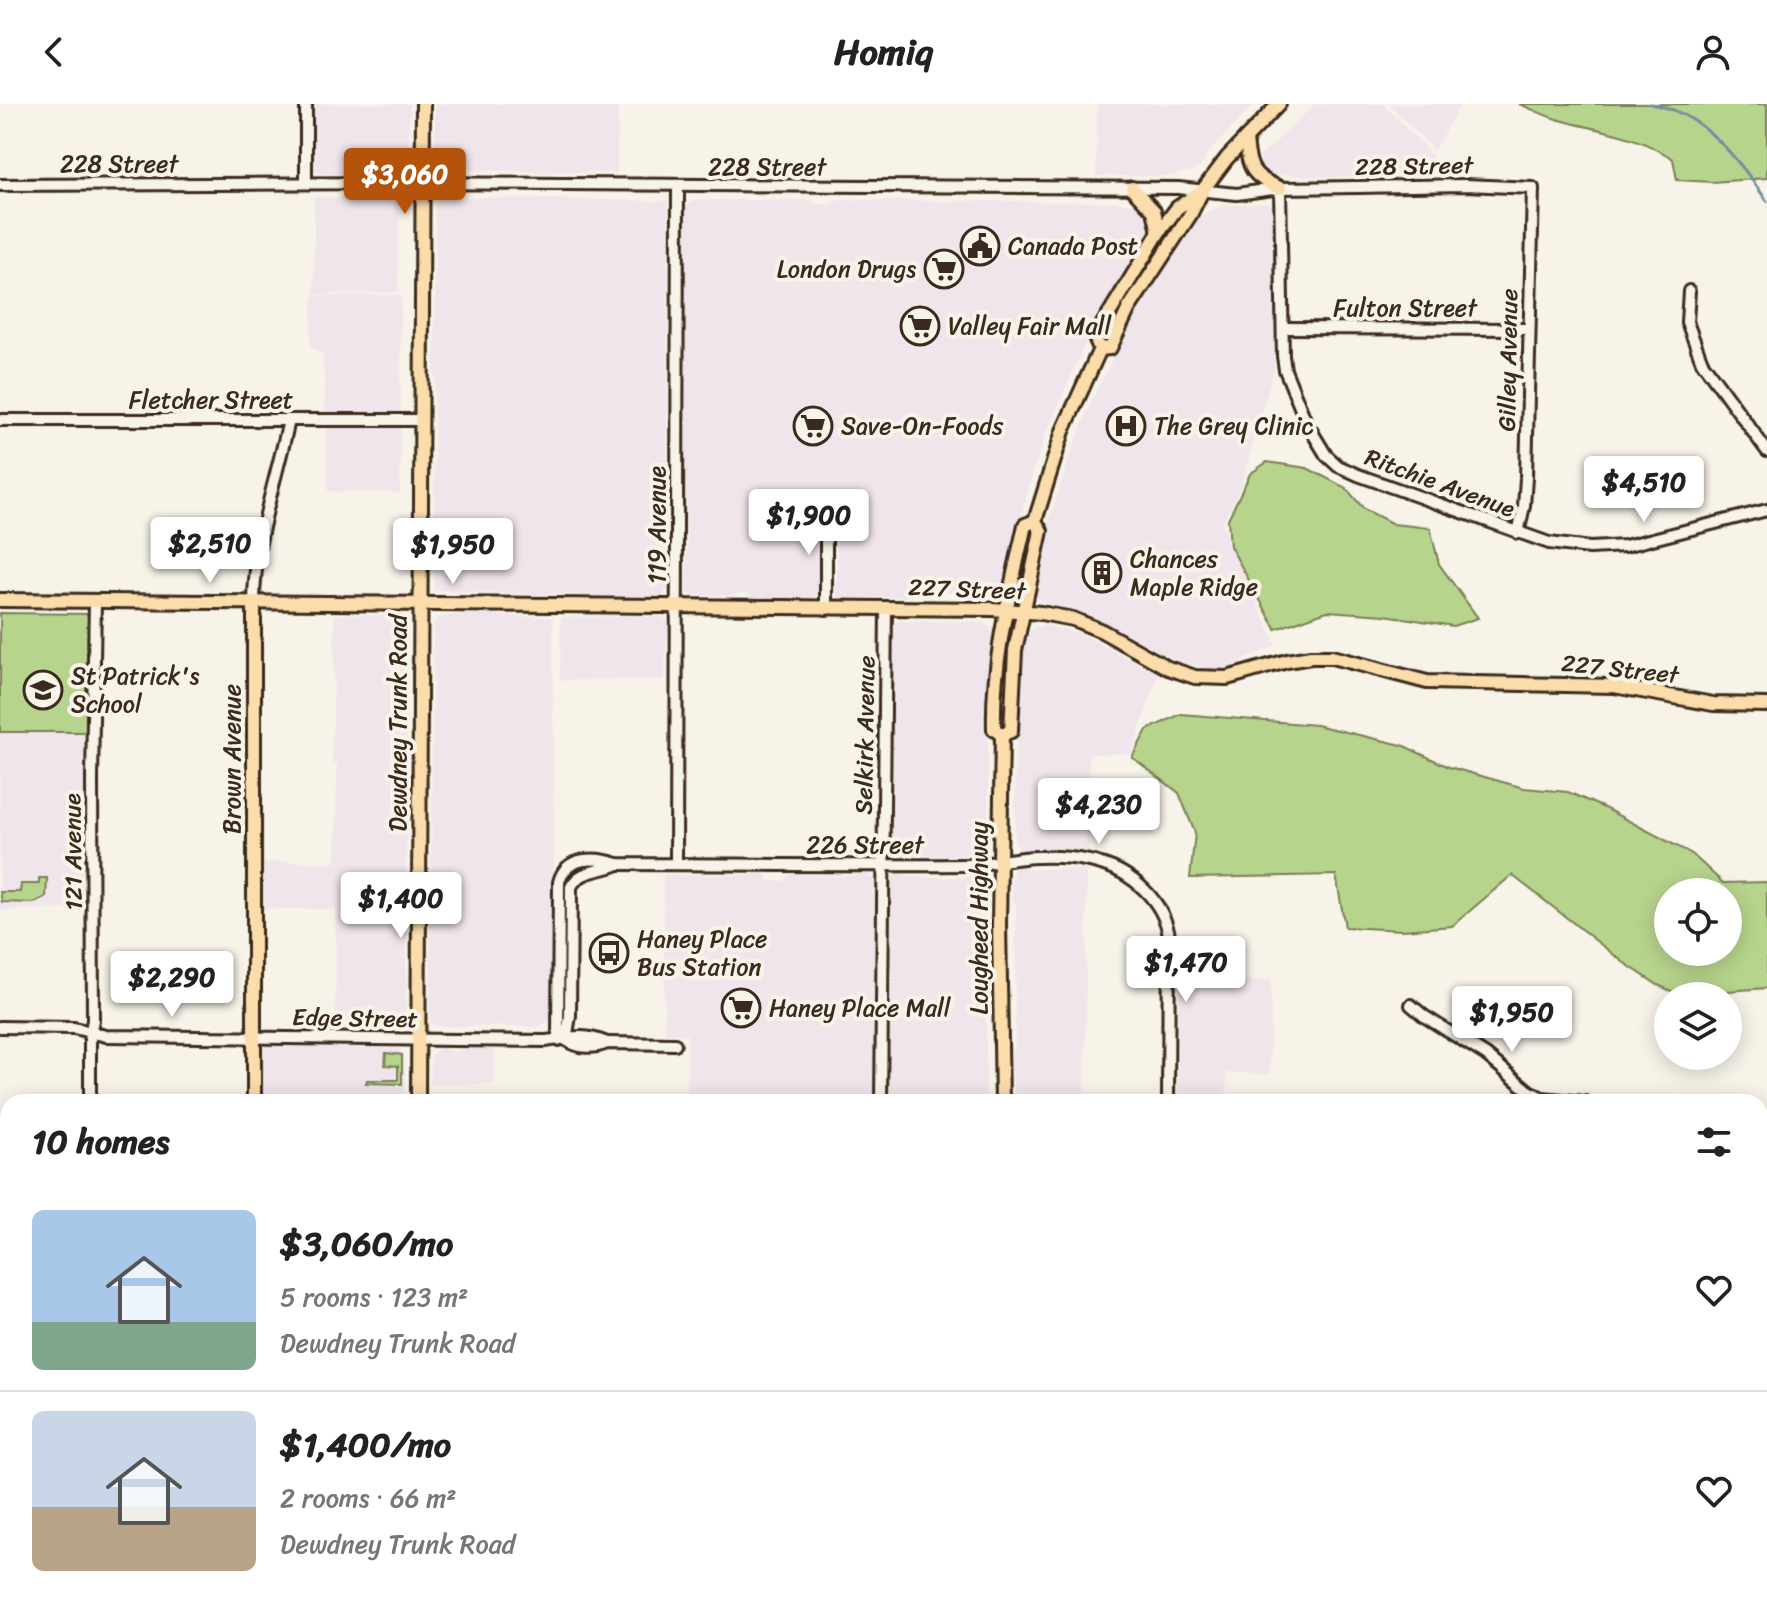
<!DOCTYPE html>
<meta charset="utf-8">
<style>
body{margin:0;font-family:Sriracha,sans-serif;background:#f6f6f6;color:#222;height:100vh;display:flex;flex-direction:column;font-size:30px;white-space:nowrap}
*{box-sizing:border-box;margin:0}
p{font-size:26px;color:#767676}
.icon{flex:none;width:44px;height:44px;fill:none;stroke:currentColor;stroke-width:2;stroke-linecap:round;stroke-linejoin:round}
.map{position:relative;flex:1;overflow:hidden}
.drawer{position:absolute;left:0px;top:990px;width:1768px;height:512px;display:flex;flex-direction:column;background:#fff;border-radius:24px 24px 0 0;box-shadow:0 4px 20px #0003}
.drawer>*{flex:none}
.tools{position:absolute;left:1654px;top:774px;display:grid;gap:16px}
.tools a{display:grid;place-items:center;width:88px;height:88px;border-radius:50%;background:#fff;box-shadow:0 4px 20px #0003;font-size:40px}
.price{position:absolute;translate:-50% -68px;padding:0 18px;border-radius:8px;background:#fff;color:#222;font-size:26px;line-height:52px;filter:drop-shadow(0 2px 4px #0008)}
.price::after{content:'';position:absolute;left:50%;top:48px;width:24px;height:18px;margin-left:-12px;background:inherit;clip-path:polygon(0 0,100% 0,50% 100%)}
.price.active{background:#b45309;color:#fff}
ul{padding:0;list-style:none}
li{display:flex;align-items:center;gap:24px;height:200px;padding:0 32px}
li+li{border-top:2px solid #e0e0e0}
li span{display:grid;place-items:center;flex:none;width:224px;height:160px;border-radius:12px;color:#555}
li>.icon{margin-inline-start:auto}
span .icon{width:96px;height:96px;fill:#fffc;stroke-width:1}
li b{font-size:34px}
h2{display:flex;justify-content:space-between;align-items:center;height:96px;padding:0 32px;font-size:34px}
header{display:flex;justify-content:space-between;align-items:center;height:104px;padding:0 32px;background:#fff;font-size:36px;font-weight:700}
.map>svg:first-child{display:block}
.built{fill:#f0e5eb}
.green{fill:#b7d48d;stroke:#797f56;stroke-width:2;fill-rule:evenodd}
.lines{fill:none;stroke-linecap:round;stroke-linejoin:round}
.stream{stroke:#708f9f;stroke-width:3}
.minor-casing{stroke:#3b2a1e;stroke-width:16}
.major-casing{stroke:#3b2a1e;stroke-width:18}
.minor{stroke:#f7f3e8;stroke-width:10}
.major{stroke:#fbdcab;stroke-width:12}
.labels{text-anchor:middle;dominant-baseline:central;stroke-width:8;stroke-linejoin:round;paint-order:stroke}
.street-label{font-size:24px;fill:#3b2a1e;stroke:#f7f3e8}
.poi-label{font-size:24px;fill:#3b2a1e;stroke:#f7f3e8;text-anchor:start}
</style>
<header><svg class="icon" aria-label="back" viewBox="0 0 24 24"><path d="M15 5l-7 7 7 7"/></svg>Homiq<svg class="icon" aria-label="person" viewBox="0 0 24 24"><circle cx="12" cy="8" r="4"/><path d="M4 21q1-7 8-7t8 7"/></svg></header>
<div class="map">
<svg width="1767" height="1502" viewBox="0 0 1767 1502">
<rect width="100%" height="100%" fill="#f7f3e8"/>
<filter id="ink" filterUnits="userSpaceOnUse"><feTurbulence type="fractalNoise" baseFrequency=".0125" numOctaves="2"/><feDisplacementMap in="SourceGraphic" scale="16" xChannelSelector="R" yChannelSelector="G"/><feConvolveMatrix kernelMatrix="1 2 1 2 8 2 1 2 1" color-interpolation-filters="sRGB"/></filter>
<g filter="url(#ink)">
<g class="built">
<polygon points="313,0 410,0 408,66 402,70 323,70 317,67 313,57"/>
<polygon points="435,0 618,0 617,69 439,66 435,58"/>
<polygon points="1097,0 1255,0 1207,50 1201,62 1193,67 1167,72 1096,72"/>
<polygon points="1315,0 1383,0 1432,51 1429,71 1327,73 1264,70 1259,54"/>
<polygon points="1389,0 1461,0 1434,46"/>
<polygon points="314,93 399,96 398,188 314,191"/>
<polygon points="444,93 668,97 666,469 669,483 661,493 456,488 434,485 435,101 437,96"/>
<polygon points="695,96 808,96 816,100 831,100 835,97 845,96 1119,98 1136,101 1146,107 1150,118 1146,136 1089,231 1046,330 1032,371 1006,470 997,485 985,489 938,489 927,478 913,480 911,488 906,493 840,494 834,486 837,473 837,394 818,393 818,485 815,493 808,496 751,492 745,488 732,491 690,491 687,488 684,107 688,100"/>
<polygon points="1266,99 1273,102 1275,109 1274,264 1241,382 1222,419 1276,542 1246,554 1236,564 1210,565 1179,558 1093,512 1041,497 1036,492 1034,478 1049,416 1070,352 1092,295 1142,197 1201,111 1224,101"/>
<polygon points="401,191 400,389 328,387 323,251 310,242 313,192"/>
<polygon points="495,509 501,512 553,513 554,906 552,914 540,923 436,922 431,919 430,915 433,520 436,515 444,512"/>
<polygon points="0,510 87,512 85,805 0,806"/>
<polygon points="335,511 396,511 404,514 407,519 406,917 398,924 335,926 336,805 260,805 261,758 336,758 337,659 332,659"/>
<polygon points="659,512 665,514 669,523 666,537 665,575 560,576 561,513"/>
<polygon points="898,517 982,518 988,521 994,530 988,613 988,747 984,751 910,752 903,755 892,750 893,523"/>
<polygon points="1044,521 1079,529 1159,570 1131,650 1089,650 1089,749 1059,744 1019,746 1015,737 1015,651 1024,541 1032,525"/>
<polygon points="1021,761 1029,765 1087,765 1085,998 1015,998 1011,951 1015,944 1016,800 1012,795 1012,771 1014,764"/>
<polygon points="759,768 766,770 770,777 784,777 794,768 805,771 853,772 865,769 874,776 874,998 687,998 687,931 665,929 663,771 749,771"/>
<polygon points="900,769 911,773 965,773 979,770 986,776 986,826 990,872 986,880 986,998 888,998 890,778 895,771"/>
<polygon points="1178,875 1271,877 1270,970 1227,969 1226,998 1178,998"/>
<polygon points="269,940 400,945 405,951 405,983 400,998 261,998 261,966 257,959 259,947"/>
<polygon points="440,943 453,947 472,944 495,946 495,980 430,980 431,952"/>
<rect x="339" y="1494" width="63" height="8"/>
<rect x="427" y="1494" width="140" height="8"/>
<rect x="590" y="1494" width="142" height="8"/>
<rect x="755" y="1494" width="121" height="8"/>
<polygon points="899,1494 1028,1494 1029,1502 899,1502"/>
<rect x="1057" y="1494" width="128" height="8"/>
<polygon points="1201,1494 1274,1494 1273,1502 1204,1502"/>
</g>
<g class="green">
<path d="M1519,0h248v74l-55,4 -35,-2 -4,-21c-40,-26 -69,-27 -113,-39 -14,-3 -27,-11 -41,-16z"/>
<polygon points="1267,358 1307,364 1346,384 1364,405 1393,420 1430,424 1439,460 1478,514 1453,522 1385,511 1327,507 1276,525 1230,442 1228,415 1250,370"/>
<polygon points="0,509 86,510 90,514 88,660 86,660 86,628 0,628"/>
<path d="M1181,610l135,11 86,20 47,22 75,21 44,4 38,17 86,45 31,29 44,-1v106l-40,3 -8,5h-37l-24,-11 -35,-23 -111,-87 -60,51 -49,4 -58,-3 -9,-52 -146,3 5,-45 -16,-40 -47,-36 15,-27zM1668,788h60v60h-60z"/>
<polygon points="39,774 47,774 46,793 34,799 2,798 0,788 20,788 21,780 39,780"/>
<polygon points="386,949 402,951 402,980 366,979 367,976 398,976 398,962 385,961"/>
<polygon points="1767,1102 1767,1272 1760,1268 1760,1120"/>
</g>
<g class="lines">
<g class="stream">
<path d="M1651,0c53,8 87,56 116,97"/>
<polyline points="0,1463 8,1460"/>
</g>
<defs>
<g id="minor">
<polyline points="306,79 306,0"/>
<polyline points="0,81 406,79 1178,84 1237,90 1280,84 1358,83 1466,81 1533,84 1526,374 1524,402 1518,429"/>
<polyline points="1280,84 1283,252 1285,266 1306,318 1326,351 1338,362 1358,371 1549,439 1590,444 1625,442 1767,406"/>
<polyline points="1689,187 1687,218 1702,258 1767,347"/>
<polyline points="1283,224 1528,225"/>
<polyline points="0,316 422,316"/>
<path d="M254,499c0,-62 22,-122 35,-183"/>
<polyline points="826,505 826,402"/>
<polyline points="676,760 678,82"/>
<polyline points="1411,901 1424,912 1486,951 1529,987 1542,994 1585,998"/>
<path d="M0,923l74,1 32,8 440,5c25,-3 36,-8 61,2"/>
<path d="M558,936l1,-158c7,-27 37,-25 59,-18 116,0 233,2 349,1 17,0 32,-4 48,-6 26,-4 61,-3 86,5 32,9 62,37 68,71l-1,167"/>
<path d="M566,936l4,-24 1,-129c9,-18 30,-15 47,-23"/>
<path d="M566,936c11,8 28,9 41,3l68,1"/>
<polyline points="90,998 90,930 93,916 92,675 95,497"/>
<polyline points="881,998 886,505"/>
<polyline points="1760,1089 1767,1056"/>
<polyline points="0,1336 8,1336"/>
<polyline points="0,1344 8,1344"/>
<polyline points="580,1502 580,1494"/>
<polyline points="743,1502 743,1494"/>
<polyline points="888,1502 888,1494"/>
<polyline points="1194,1502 1194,1494"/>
<polyline points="1281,1502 1282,1494"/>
<polyline points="1457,1502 1457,1494"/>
<polyline points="1625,1502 1625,1494"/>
<polyline points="1752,1502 1754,1494"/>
</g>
<g id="major">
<path d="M1246,34c2,30 6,39 34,50"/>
<polyline points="1132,84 1154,107 1159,128"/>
<polyline points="1100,245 1110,244 1129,204 1190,111 1202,87 1227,54 1279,0"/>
<polyline points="0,496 992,505 1041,509 1073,515 1102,527 1168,564 1195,573 1227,574 1287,557 1311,553 1332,553 1427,578 1614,582 1713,600 1767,601"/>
<polyline points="1002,631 1011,627 1015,546 1041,427 1035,417 1063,327 1100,245 1095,233 1159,128 1177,104 1202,87"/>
<polyline points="254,998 254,499"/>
<polyline points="418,998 423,0"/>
<path d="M1002,998l-3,-178 3,-189 -8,-6c-2,-69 16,-137 31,-204l10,-4"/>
<polyline points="1043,1494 1043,1502"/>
<polyline points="190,1502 191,1494"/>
<polyline points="412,1502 412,1494"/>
</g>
</defs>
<use href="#minor" class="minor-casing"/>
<use href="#major" class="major-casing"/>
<use href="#minor" class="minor"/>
<use href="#major" class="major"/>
</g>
</g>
<defs>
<symbol id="civic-ring" viewBox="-11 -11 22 22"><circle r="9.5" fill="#f7f3e8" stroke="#3b2a1e" stroke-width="1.5"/><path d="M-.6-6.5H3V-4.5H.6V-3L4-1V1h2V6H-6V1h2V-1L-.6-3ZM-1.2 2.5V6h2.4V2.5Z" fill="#3b2a1e"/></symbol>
<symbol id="supermarket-ring" viewBox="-11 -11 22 22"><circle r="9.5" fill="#f7f3e8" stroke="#3b2a1e" stroke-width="1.5"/><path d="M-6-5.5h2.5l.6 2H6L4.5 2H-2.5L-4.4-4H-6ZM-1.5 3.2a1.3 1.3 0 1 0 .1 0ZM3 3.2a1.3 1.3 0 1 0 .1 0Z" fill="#3b2a1e"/></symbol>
<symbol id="hospital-ring" viewBox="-11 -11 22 22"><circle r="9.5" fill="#f7f3e8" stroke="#3b2a1e" stroke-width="1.5"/><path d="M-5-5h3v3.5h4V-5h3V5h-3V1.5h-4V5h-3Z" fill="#3b2a1e"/></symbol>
<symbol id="building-ring" viewBox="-11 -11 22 22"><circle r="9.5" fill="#f7f3e8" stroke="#3b2a1e" stroke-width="1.5"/><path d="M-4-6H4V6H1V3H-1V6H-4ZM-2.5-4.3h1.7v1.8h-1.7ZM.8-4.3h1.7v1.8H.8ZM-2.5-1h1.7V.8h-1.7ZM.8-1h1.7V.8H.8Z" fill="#3b2a1e"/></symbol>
<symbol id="school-ring" viewBox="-11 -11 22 22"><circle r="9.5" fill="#f7f3e8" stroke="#3b2a1e" stroke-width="1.5"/><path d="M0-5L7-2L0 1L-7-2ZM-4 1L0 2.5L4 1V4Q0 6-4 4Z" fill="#3b2a1e"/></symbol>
<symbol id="bus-ring" viewBox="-11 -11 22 22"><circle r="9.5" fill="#f7f3e8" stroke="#3b2a1e" stroke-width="1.5"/><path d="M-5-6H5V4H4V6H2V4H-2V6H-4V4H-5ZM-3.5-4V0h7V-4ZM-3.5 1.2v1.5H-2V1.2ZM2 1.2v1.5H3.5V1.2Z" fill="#3b2a1e"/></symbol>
</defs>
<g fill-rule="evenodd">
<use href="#civic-ring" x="958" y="120" width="44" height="44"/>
<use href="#supermarket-ring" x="922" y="143" width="44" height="44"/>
<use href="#supermarket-ring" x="898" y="200" width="44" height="44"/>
<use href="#supermarket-ring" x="791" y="300" width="44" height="44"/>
<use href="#hospital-ring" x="1104" y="300" width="44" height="44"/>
<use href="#building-ring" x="1080" y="447" width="44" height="44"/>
<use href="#school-ring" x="21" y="564" width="44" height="44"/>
<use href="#bus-ring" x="587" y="827" width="44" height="44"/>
<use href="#supermarket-ring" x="719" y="882" width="44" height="44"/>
</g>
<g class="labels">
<g class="street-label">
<text x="119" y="60">228 Street</text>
<text transform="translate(1414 62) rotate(-1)">228 Street</text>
<text x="767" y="63">228 Street</text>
<text x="1405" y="204">Fulton Street</text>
<text transform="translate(1508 256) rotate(-89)">Gilley Avenue</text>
<text x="211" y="296">Fletcher Street</text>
<text transform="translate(1440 379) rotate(20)">Ritchie Avenue</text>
<text transform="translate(657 421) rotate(-90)">119 Avenue</text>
<text transform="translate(967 485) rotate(2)">227 Street</text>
<text transform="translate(1620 565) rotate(6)">227 Street</text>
<text transform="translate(398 619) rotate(-90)">Dewdney Trunk Road</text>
<text transform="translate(865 631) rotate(-89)">Selkirk Avenue</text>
<text transform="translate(232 655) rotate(-90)">Brown Avenue</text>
<text x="865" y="741">226 Street</text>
<text transform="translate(73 748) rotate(-91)">121 Avenue</text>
<text transform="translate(979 814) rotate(-90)">Lougheed Highway</text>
<text transform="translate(355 914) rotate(1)">Edge Street</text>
</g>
<g class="poi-label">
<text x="1008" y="142">Canada Post</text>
<text x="916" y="165" text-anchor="end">London Drugs</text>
<text x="948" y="222">Valley Fair Mall</text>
<text x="841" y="322">Save-On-Foods</text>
<text x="1154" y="322">The Grey Clinic</text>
<text x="1130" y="455">Chances<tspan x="1130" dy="28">Maple Ridge</tspan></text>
<text x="71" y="572">St Patrick's<tspan x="71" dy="28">School</tspan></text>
<text x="637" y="835">Haney Place<tspan x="637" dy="28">Bus Station</tspan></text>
<text x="769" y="904">Haney Place Mall</text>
</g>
</g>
</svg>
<div class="tools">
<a><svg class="icon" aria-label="locate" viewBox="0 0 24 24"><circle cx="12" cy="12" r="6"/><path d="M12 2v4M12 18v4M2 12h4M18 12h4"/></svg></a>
<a><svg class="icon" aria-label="layers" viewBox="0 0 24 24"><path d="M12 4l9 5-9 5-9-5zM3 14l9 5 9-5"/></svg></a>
</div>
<b class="price active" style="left:405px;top:112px">$3,060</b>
<b class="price" style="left:1644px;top:420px">$4,510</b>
<b class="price" style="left:809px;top:453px">$1,900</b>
<b class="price" style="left:210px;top:481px">$2,510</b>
<b class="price" style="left:453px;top:482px">$1,950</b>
<b class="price" style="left:1099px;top:742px">$4,230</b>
<b class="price" style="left:401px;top:836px">$1,400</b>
<b class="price" style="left:1186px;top:900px">$1,470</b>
<b class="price" style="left:172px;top:915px">$2,290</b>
<b class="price" style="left:1512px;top:950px">$1,950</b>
<section class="drawer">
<h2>10 homes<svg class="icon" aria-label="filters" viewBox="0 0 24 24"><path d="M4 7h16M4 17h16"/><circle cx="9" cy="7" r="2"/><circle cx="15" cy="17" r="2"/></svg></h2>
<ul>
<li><span style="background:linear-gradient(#a9c7e8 70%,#7fa58c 0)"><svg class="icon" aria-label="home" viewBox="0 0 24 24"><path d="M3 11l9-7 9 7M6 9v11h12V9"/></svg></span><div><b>$3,060/mo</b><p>5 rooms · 123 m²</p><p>Dewdney Trunk Road</p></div><svg class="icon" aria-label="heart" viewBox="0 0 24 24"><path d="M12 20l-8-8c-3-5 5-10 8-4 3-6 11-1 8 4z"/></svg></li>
<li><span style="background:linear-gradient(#c9d6e8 60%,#b9a48a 0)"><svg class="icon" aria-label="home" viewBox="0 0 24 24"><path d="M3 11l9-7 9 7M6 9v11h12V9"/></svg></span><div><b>$1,400/mo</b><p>2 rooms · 66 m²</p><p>Dewdney Trunk Road</p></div><svg class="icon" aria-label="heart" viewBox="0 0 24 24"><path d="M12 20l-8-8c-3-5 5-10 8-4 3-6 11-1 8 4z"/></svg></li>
</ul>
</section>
</div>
